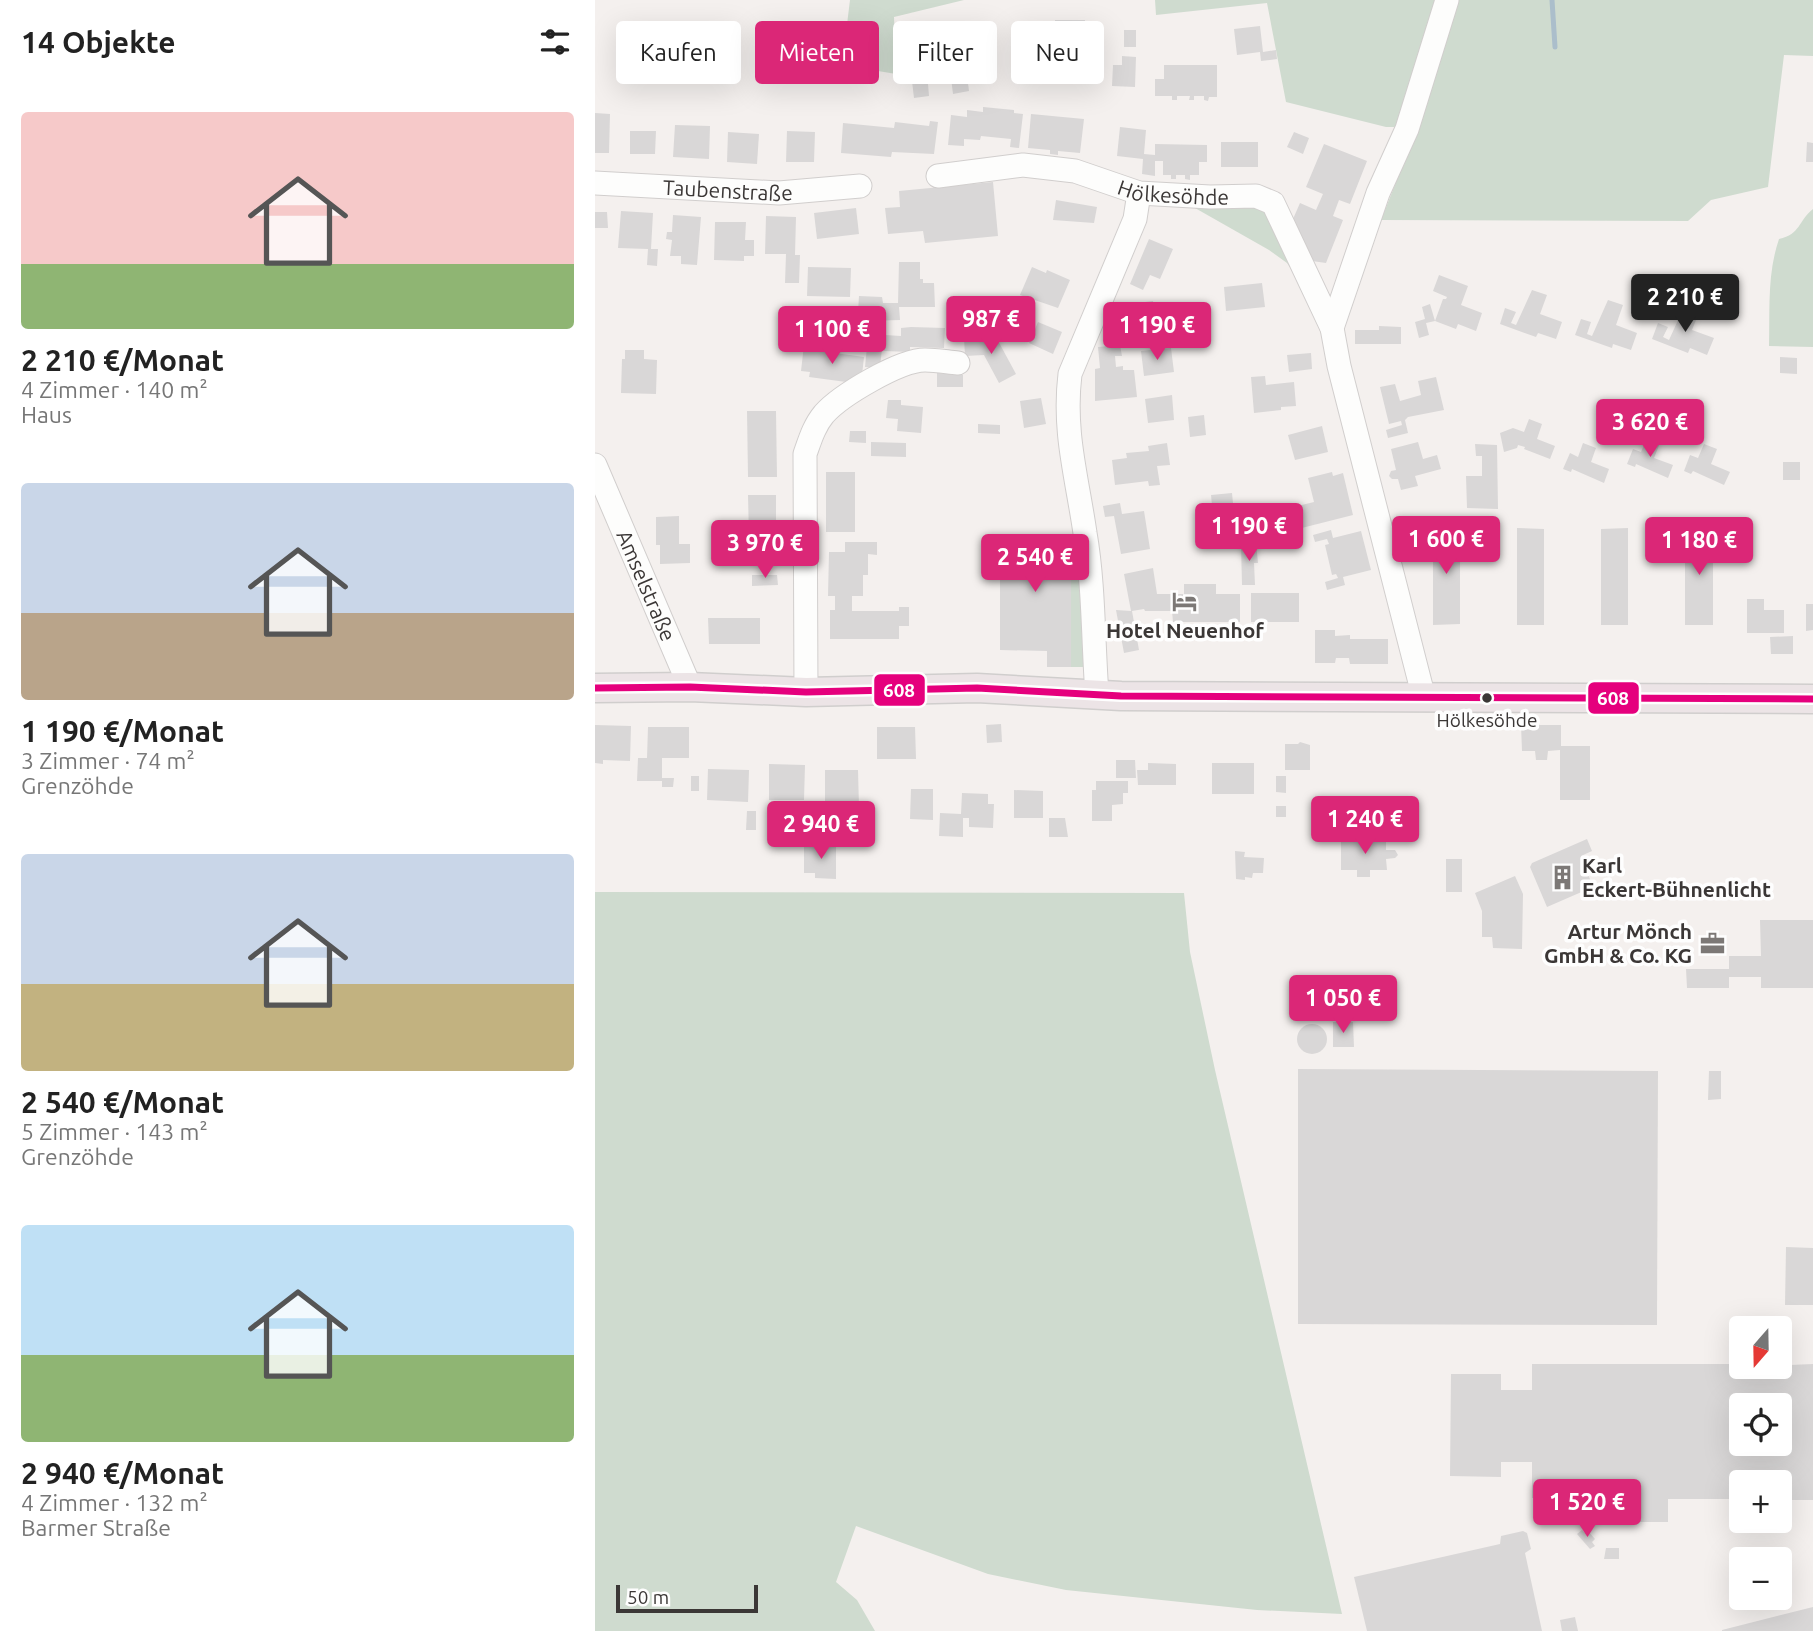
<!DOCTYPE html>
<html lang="de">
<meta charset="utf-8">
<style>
body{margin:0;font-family:Ubuntu,sans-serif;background:#f6f6f6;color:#222;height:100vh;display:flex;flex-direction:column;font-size:26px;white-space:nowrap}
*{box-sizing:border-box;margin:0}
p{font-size:23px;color:#767676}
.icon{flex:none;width:38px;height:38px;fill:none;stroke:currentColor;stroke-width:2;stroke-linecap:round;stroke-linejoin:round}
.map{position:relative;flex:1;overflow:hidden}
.drawer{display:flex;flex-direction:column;background:#fff;width:595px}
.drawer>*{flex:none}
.top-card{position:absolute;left:21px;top:21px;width:665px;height:63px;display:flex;gap:14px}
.needle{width:46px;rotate:200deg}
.controls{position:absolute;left:1134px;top:1316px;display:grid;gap:14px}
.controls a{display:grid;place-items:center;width:63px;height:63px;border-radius:7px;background:#fff;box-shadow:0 7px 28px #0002;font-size:35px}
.scale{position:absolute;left:21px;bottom:18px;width:142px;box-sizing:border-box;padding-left:7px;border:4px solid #3b3736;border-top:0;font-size:19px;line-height:24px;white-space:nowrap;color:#3b3736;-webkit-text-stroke:5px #fefefe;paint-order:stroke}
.price{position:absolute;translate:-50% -60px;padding:0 16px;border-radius:7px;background:#db2777;color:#fff;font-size:23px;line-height:46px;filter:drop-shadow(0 2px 4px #0008)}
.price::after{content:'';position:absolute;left:50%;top:42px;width:21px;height:16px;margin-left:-10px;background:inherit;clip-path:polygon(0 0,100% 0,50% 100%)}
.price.selected{background:#222;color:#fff}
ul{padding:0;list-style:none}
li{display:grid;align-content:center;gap:14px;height:371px;padding:0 21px}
li span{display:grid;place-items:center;height:217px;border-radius:7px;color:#555}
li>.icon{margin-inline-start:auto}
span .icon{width:126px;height:126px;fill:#fffc;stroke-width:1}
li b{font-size:30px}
h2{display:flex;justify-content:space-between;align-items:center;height:84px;padding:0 21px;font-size:30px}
.chip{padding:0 24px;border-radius:7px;background:#fff;box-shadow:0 7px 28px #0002;font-size:24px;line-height:63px}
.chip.selected{background:#db2777;color:#fff}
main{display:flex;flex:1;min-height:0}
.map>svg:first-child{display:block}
.green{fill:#cfdbcf}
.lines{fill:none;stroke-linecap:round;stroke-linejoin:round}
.stream{stroke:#abbecb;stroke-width:5}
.building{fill:#d9d7d7;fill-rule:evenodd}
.minor-casing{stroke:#d1cecd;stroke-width:25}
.major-casing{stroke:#d0cecd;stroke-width:31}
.minor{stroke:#fdfdfc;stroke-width:23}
.major{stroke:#ece4e6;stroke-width:28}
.bus-1-casing{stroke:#fefefe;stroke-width:12}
.bus-1{stroke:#e5007d;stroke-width:7}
.bus-dot{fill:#3b3736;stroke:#fefefe;stroke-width:2.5}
.labels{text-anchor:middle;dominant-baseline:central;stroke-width:7;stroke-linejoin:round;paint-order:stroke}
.bus-label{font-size:19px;fill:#3b3736;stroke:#fefefe}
.street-label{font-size:21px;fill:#3b3736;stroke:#fefefe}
.poi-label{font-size:21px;font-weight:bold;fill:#3b3736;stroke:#fefefe}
.line-badge{stroke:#fefefe;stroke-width:2.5}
.badge-label{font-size:19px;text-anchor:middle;font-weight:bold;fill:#fff}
</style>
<main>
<section class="drawer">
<h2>14 Objekte<svg class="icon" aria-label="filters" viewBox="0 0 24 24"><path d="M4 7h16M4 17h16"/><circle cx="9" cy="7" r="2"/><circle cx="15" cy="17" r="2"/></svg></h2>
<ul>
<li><span style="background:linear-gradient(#f6c9c9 70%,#8fb573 0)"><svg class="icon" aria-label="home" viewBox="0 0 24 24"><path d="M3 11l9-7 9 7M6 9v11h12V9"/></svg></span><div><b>2 210 €/Monat</b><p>4 Zimmer · 140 m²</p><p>Haus</p></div></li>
<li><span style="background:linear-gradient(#c9d6e8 60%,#b9a48a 0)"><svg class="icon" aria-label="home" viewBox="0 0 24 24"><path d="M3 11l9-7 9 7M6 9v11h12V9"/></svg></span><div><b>1 190 €/Monat</b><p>3 Zimmer · 74 m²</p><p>Grenzöhde</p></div></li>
<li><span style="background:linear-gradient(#c9d6e8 60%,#c2b280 0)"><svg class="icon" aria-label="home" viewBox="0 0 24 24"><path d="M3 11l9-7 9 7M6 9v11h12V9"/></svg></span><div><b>2 540 €/Monat</b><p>5 Zimmer · 143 m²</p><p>Grenzöhde</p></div></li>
<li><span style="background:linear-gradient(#bfe0f5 60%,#8fb573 0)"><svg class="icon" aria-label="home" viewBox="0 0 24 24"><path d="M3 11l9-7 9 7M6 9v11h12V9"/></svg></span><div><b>2 940 €/Monat</b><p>4 Zimmer · 132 m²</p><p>Barmer Straße</p></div></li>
</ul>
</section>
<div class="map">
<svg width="1218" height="1631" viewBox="0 0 1218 1631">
<rect width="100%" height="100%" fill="#f4f0ee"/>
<g class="green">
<polygon points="255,0 369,0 299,17 301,74 247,65"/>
<polygon points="560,0 1218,0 1218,56 1189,55 1173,187 1116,200 1093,221 786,220 823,127 791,127 691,102 672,3 561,15"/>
<polygon points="554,203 664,207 675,214 714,294 692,263 674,250 600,208"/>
<path d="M1218,209v138l-44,-1c1,-36 -2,-72 10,-107 22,-5 19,-18 34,-30z"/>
<polygon points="476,534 483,539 493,667 476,667"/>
<polygon points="0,892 589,893 595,952 620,1070 747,1614 662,1610 471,1590 393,1574 261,1526 241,1582 262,1600 280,1631 0,1631"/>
</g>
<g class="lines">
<polyline class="stream" points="957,0 960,47"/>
</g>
<g class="building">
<polygon points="460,20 490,20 489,47 460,47"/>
<polygon points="665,26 668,52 681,50 682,59 666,61 665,52 642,55 639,29"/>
<rect x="529" y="30" width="12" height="17"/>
<polygon points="527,56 541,57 540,87 517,86 518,65 527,65"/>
<polygon points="569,65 622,65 622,97 614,97 613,101 609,100 609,96 599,96 599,100 594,100 595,96 582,96 582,100 577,100 577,96 560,96 560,79 569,79"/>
<polygon points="419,66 430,67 429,80 418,79"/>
<polygon points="371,68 374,91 358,94 355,70"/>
<polygon points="332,72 334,96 319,98 316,73"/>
<polygon points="388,107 419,110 419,113 428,114 424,148 415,147 416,139 386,136 385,140 369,139 369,146 353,145 356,115 372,117 372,110 388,112"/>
<polygon points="0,113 15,114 14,153 0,153"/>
<polygon points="436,114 489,119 485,153 463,151 463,155 455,154 455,150 433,148"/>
<polygon points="335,121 343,122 339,154 297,152 296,157 246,153 248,123 299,128 300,122 334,126"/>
<polygon points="80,125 115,126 114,159 78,157"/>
<polygon points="525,127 551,130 549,154 560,155 560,144 612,145 612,162 604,162 604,175 595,175 595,180 590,179 590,175 581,175 581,179 576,179 576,175 568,175 568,161 560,161 560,176 547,174 548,159 522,156"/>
<polygon points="35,131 61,131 60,154 35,154"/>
<polygon points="192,131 220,132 219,162 191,162"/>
<polygon points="133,132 164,134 162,164 132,162"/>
<polygon points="699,132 714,138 708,154 692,147"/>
<rect x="626" y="142" width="37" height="25"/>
<polygon points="1212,142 1218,143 1218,162 1211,162"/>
<polygon points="729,144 772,161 755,204 744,200 738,216 748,220 731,263 717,261 698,219 705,203 721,210 728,194 711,187"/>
<polygon points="398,182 403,236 330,243 328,231 293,234 290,208 305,207 304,191"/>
<polygon points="461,200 502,207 499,223 458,220"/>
<polygon points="261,208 264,234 222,239 219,213"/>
<polygon points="26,211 58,213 56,249 63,249 62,266 52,265 53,249 23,248"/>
<polygon points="0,212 12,212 13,228 0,228"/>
<polygon points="78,215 106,217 102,265 86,264 86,256 75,256 77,240 71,239 72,232 77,232"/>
<polygon points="171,216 201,217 200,255 205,255 204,283 190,283 191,254 170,254"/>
<polygon points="120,222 151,222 150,240 159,240 159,256 149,256 149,261 119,260"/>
<polygon points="554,239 578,249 565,279 555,275 548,290 535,284"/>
<polygon points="304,262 325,262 325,279 328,279 328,283 339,283 340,307 304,307 305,320 272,321 272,312 263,312 264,296 287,297 288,303 303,303"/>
<polygon points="213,267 256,268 255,297 212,296"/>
<polygon points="437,267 451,273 452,270 475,280 463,308 425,295"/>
<polygon points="844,275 873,286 866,305 887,313 881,331 863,324 861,329 840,321 848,299 851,299 852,297 838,291"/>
<polygon points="667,283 670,307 631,311 629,287"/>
<polygon points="937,290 952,295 945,314 967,322 961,339 943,333 941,337 905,324 910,308 921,312 916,323 921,325"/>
<polygon points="1013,300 1028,305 1021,325 1042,333 1036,350 1018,344 1017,348 980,335 986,319 996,322 992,334 997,336"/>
<polygon points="558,301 561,326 529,329 530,338 513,340 511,323 528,321 526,305"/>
<polygon points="835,304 840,321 831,323 834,335 824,338 820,322 830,319 827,307"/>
<polygon points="1090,305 1105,310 1097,330 1119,338 1112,355 1095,348 1093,353 1057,339 1063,323 1073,327 1068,337 1074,340"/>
<polygon points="443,322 467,332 458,354 434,343"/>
<polygon points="784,326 806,327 806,344 760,344 760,330 784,330"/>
<polygon points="316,327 350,328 349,348 315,347 315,352 289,351 290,335 306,336 306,328"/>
<polygon points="401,337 421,374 404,383 389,355 370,356 369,338"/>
<polygon points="209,345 218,346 218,350 269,357 266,384 214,377 215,372 206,371"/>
<polygon points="525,345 527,356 520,356 521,367 528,366 528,370 539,370 542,397 500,401 500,369 505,368 503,347"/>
<polygon points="272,347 287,348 285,368 270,367"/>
<polygon points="576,348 579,372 549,376 546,351"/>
<polygon points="30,350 49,350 49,359 62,360 61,394 26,393 27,359 30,359"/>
<polygon points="716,353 717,369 694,372 692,355"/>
<polygon points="1185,357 1202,358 1202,374 1185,373"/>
<polygon points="342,373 368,375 368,387 342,387"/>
<polygon points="670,376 671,385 699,382 701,406 686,407 686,410 659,413 656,377"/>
<polygon points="841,377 849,410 813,417 810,420 813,433 793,438 791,430 807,425 806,421 794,424 785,387 800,384 805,401 826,395 823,381"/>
<polygon points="577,395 579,420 553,423 550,399"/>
<polygon points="446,398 451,424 429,428 425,401"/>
<polygon points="293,400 306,400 306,405 328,407 326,433 302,431 303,419 291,418"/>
<polygon points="152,411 181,411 182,477 153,477"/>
<polygon points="609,415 611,435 595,437 593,417"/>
<polygon points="934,419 947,424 942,439 960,446 955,459 929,449 930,447 923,445 922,448 909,452 905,433 918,428 929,432"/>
<polygon points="383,424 405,425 405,434 383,433"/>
<polygon points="727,426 733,452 700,460 693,435"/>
<polygon points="255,431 271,431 271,443 254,442"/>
<polygon points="1052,438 1065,443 1059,458 1078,465 1073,478 1041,464 1040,467 1032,464 1038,449 1046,452"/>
<polygon points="276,442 311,443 311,457 276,456"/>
<polygon points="823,442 828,459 842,455 846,469 820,476 823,486 806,490 803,479 797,479 794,476 796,471 801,470 796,449"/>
<polygon points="572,443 575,465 562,466 565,485 554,486 553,481 520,485 517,460 532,458 531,453 554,451 553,446"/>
<polygon points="988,443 1001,448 996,462 1014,469 1009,483 977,469 976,472 968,469 975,453 983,457"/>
<polygon points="880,444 902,445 903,509 872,508 871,476 887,476 887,456 881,456"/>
<polygon points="1109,444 1122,449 1116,464 1135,472 1129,485 1098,471 1096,474 1089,471 1095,455 1103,458"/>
<rect x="1188" y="462" width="17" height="18"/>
<rect x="231" y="472" width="29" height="60"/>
<polygon points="737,472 738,476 748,473 758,515 683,534 678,512 719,502 713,478"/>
<polygon points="637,493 641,534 620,536 616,495"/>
<polygon points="153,495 181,495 181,538 154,538"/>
<polygon points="525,503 527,514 549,511 555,549 526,554 519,516 510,517 508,506"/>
<polygon points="84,516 84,544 95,544 95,563 65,564 65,545 61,545 61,517"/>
<polygon points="838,528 865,529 865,624 838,625"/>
<polygon points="922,528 949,529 949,625 922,625"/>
<polygon points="1033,528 1033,625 1006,625 1006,529"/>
<rect x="1090" y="529" width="28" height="96"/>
<polygon points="736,530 738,538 766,531 776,570 748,577 750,585 732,590 730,582 743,578 741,574 737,575 730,545 734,544 732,539 720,542 718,535"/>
<rect x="129" y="532" width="13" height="9"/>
<polygon points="397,534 476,534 476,667 452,667 452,651 405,650 405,580 397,580"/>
<polygon points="250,542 282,542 282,555 273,554 273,575 268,575 268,596 257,596 257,611 304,611 304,607 314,607 314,626 304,626 304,639 235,639 235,610 240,610 240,596 233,596 234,552 250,552"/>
<polygon points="661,542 663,563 659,563 660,585 647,585 646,545"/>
<polygon points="131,543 151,544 151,552 166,552 166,563 151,563 151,559 131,560"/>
<polygon points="178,549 194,550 194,560 178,559"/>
<polygon points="558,568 562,594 589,594 589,584 621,584 621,594 645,594 645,622 578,622 577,611 550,611 549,609 537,611 544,650 529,653 521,610 536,611 529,574"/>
<polygon points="157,575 182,575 183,585 157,586"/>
<rect x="656" y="593" width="48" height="29"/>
<polygon points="1152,599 1169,599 1169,610 1189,610 1189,633 1152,633"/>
<polygon points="1211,604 1218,604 1218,630 1211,631"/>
<polygon points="113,618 165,618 165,644 114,644"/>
<polygon points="720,630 740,630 740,636 755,635 755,639 793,639 793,664 755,664 754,658 741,658 740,663 720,663"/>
<polygon points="1198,636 1198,654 1176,654 1175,637"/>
<polygon points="406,724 407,742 392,743 391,725"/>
<polygon points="0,725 36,726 35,761 8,760 8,764 0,763"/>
<polygon points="926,725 966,725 966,746 995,746 995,800 965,800 965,750 953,751 952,760 941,760 940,751 927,751"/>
<polygon points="53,727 94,727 94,758 67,758 67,778 79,778 78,787 67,787 67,781 42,781 43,758 52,758"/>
<polygon points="282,727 320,727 321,759 282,759"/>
<polygon points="705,742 715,745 715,770 690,770 690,744 703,744"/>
<polygon points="521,760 540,760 541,778 521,778"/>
<polygon points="553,763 581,764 581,785 543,785 542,770 553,770"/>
<rect x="617" y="763" width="42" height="31"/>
<polygon points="174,764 210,765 209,800 174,800"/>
<polygon points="113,769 154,770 153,802 112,800"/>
<polygon points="230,770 263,770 264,807 230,808"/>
<rect x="96" y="776" width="8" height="15"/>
<polygon points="681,776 691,776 691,793 681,792"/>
<polygon points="501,781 533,781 533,793 528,793 528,804 517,805 517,821 497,821 497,790 501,790"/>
<polygon points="316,789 338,789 338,820 315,819"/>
<polygon points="419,790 448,791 448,818 419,818"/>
<polygon points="367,793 393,794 393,804 399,804 398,828 374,827 374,818 368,818 368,837 344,836 345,813 366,814"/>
<rect x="681" y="806" width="10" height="11"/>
<polygon points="152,811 161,811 161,830 151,830"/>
<polygon points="454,818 470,818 473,837 454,837"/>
<polygon points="746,839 791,839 791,850 800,850 803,855 800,858 791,859 792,870 775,870 775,877 762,877 762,870 746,870"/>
<polygon points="992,839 997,851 986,856 998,887 952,907 935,867 937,863"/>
<polygon points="209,846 241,846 241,879 220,878 220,873 209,873"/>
<polygon points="640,851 650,852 649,857 669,858 668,873 658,873 657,878 650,877 650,880 641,879"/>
<rect x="851" y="859" width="16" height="33"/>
<polygon points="920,876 928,894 927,949 898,948 897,937 887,937 887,911 880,893"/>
<polygon points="1165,920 1218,920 1218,988 1166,988 1166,977 1134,977 1134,988 1092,988 1091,969 1134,969 1134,956 1166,956"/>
<polygon points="738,1022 758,1022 759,1047 738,1047"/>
<circle cx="717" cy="1039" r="15"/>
<polygon points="703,1069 1063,1071 1062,1325 703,1324"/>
<polygon points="1114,1071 1126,1071 1126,1099 1113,1100"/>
<polygon points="1191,1247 1218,1248 1218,1305 1190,1305"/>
<path d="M937,1364h209v3l72,-3v136h-33v-18h-39v17h-73v23h-31l1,-24h-106v-36h-31v15l-51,-1 1,-102h50v16h31zM1146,1405h39v39h-39z"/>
<polygon points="987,1530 990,1533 993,1531 1000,1539 997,1542 1000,1546 995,1549 982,1534"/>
<polygon points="928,1531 932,1533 936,1549 930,1553 947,1631 772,1631 759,1577 905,1544 906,1536"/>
<polygon points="1011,1548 1024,1548 1024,1559 1009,1559"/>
<polygon points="1218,1607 1218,1631 1127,1631 1127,1630"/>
<polygon points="980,1617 983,1631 967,1631 965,1620"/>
</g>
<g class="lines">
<defs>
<g id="minor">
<path id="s1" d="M343,176l85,-11 52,6 64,22 71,4 46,-1 17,7 59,125 7,38 85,332"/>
<path id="s2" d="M0,183l184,10 81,-7"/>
<polyline points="737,328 783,193 812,129 852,0"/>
<path id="s3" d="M0,465l95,222"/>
<path d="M211,692l-1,-238c5,-14 9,-28 19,-40 17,-19 76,-54 101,-54 11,0 22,2 33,3"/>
<path d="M502,694c-4,-52 -3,-109 -12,-161 -8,-56 -22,-101 -15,-159l65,-155 4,-26"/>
</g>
<polyline id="major" points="0,688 95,687 211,692 382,688 526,696 1218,699"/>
</defs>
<use href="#minor" class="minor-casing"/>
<use href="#major" class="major-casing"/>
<use href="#minor" class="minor"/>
<use href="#major" class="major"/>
<defs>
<polyline id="bus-1" points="0,688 95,687 211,692 382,688 526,696 1218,699"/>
</defs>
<use href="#bus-1" class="bus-1-casing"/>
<use href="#bus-1" class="bus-1"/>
</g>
<defs>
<symbol id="hotel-bare" viewBox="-9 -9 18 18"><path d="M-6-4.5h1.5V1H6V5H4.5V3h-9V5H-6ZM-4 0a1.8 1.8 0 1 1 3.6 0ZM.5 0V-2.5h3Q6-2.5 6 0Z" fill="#7c7876" stroke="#fefefe" stroke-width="2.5" paint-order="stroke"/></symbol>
<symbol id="building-bare" viewBox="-9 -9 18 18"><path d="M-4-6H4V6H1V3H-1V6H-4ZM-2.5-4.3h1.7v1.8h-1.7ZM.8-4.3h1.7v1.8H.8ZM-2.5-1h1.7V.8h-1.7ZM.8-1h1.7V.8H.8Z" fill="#7c7876" stroke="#fefefe" stroke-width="2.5" paint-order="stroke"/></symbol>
<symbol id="office-bare" viewBox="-9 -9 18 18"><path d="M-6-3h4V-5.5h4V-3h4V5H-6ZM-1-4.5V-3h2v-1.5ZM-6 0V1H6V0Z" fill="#7c7876" stroke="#fefefe" stroke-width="2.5" paint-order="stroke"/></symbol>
</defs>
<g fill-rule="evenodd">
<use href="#hotel-bare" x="572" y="584" width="35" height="35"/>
<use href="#building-bare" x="950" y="860" width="35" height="35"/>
<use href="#office-bare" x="1100" y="926" width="35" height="35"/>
</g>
<circle class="bus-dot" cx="892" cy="698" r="6"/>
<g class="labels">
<g class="bus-label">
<text x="892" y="720">Hölkesöhde</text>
</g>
<g class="street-label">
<text stroke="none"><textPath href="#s2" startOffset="133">Taubenstraße</textPath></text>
<text stroke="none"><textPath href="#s1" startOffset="240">Hölkesöhde</textPath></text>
<text stroke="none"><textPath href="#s3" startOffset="131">Amselstraße</textPath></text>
</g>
<g class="poi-label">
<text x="590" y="630">Hotel Neuenhof</text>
<text x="987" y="865" text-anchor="start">Karl<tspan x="987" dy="24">Eckert-Bühnenlicht</tspan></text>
<text x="1097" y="931" text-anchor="end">Artur Mönch<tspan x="1097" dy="24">GmbH &amp; Co. KG</tspan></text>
</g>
</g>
<g class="line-badge">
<rect x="278" y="673" width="53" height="34" rx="7" fill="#e5007d"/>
<rect x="992" y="681" width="53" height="34" rx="7" fill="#e5007d"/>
</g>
<g class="badge-label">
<text x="304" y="697">608</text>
<text x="1018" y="705">608</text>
</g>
</svg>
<div class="controls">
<a><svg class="needle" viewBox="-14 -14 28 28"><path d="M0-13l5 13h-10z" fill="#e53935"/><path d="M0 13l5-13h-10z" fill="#767676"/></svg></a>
<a><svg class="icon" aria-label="locate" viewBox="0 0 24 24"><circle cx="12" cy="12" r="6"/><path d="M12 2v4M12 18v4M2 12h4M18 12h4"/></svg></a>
<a>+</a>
<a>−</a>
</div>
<div class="scale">50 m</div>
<b class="price selected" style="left:1090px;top:334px">2 210 €</b>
<b class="price" style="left:396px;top:356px">987 €</b>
<b class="price" style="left:562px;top:362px">1 190 €</b>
<b class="price" style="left:237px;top:366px">1 100 €</b>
<b class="price" style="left:1055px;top:459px">3 620 €</b>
<b class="price" style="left:654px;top:563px">1 190 €</b>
<b class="price" style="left:851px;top:576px">1 600 €</b>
<b class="price" style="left:1104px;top:577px">1 180 €</b>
<b class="price" style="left:170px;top:580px">3 970 €</b>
<b class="price" style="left:440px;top:594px">2 540 €</b>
<b class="price" style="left:770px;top:856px">1 240 €</b>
<b class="price" style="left:226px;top:861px">2 940 €</b>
<b class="price" style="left:748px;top:1035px">1 050 €</b>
<b class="price" style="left:992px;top:1539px">1 520 €</b>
<div class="top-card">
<a class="chip">Kaufen</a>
<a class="chip selected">Mieten</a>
<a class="chip">Filter</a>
<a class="chip">Neu</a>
</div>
</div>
</main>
